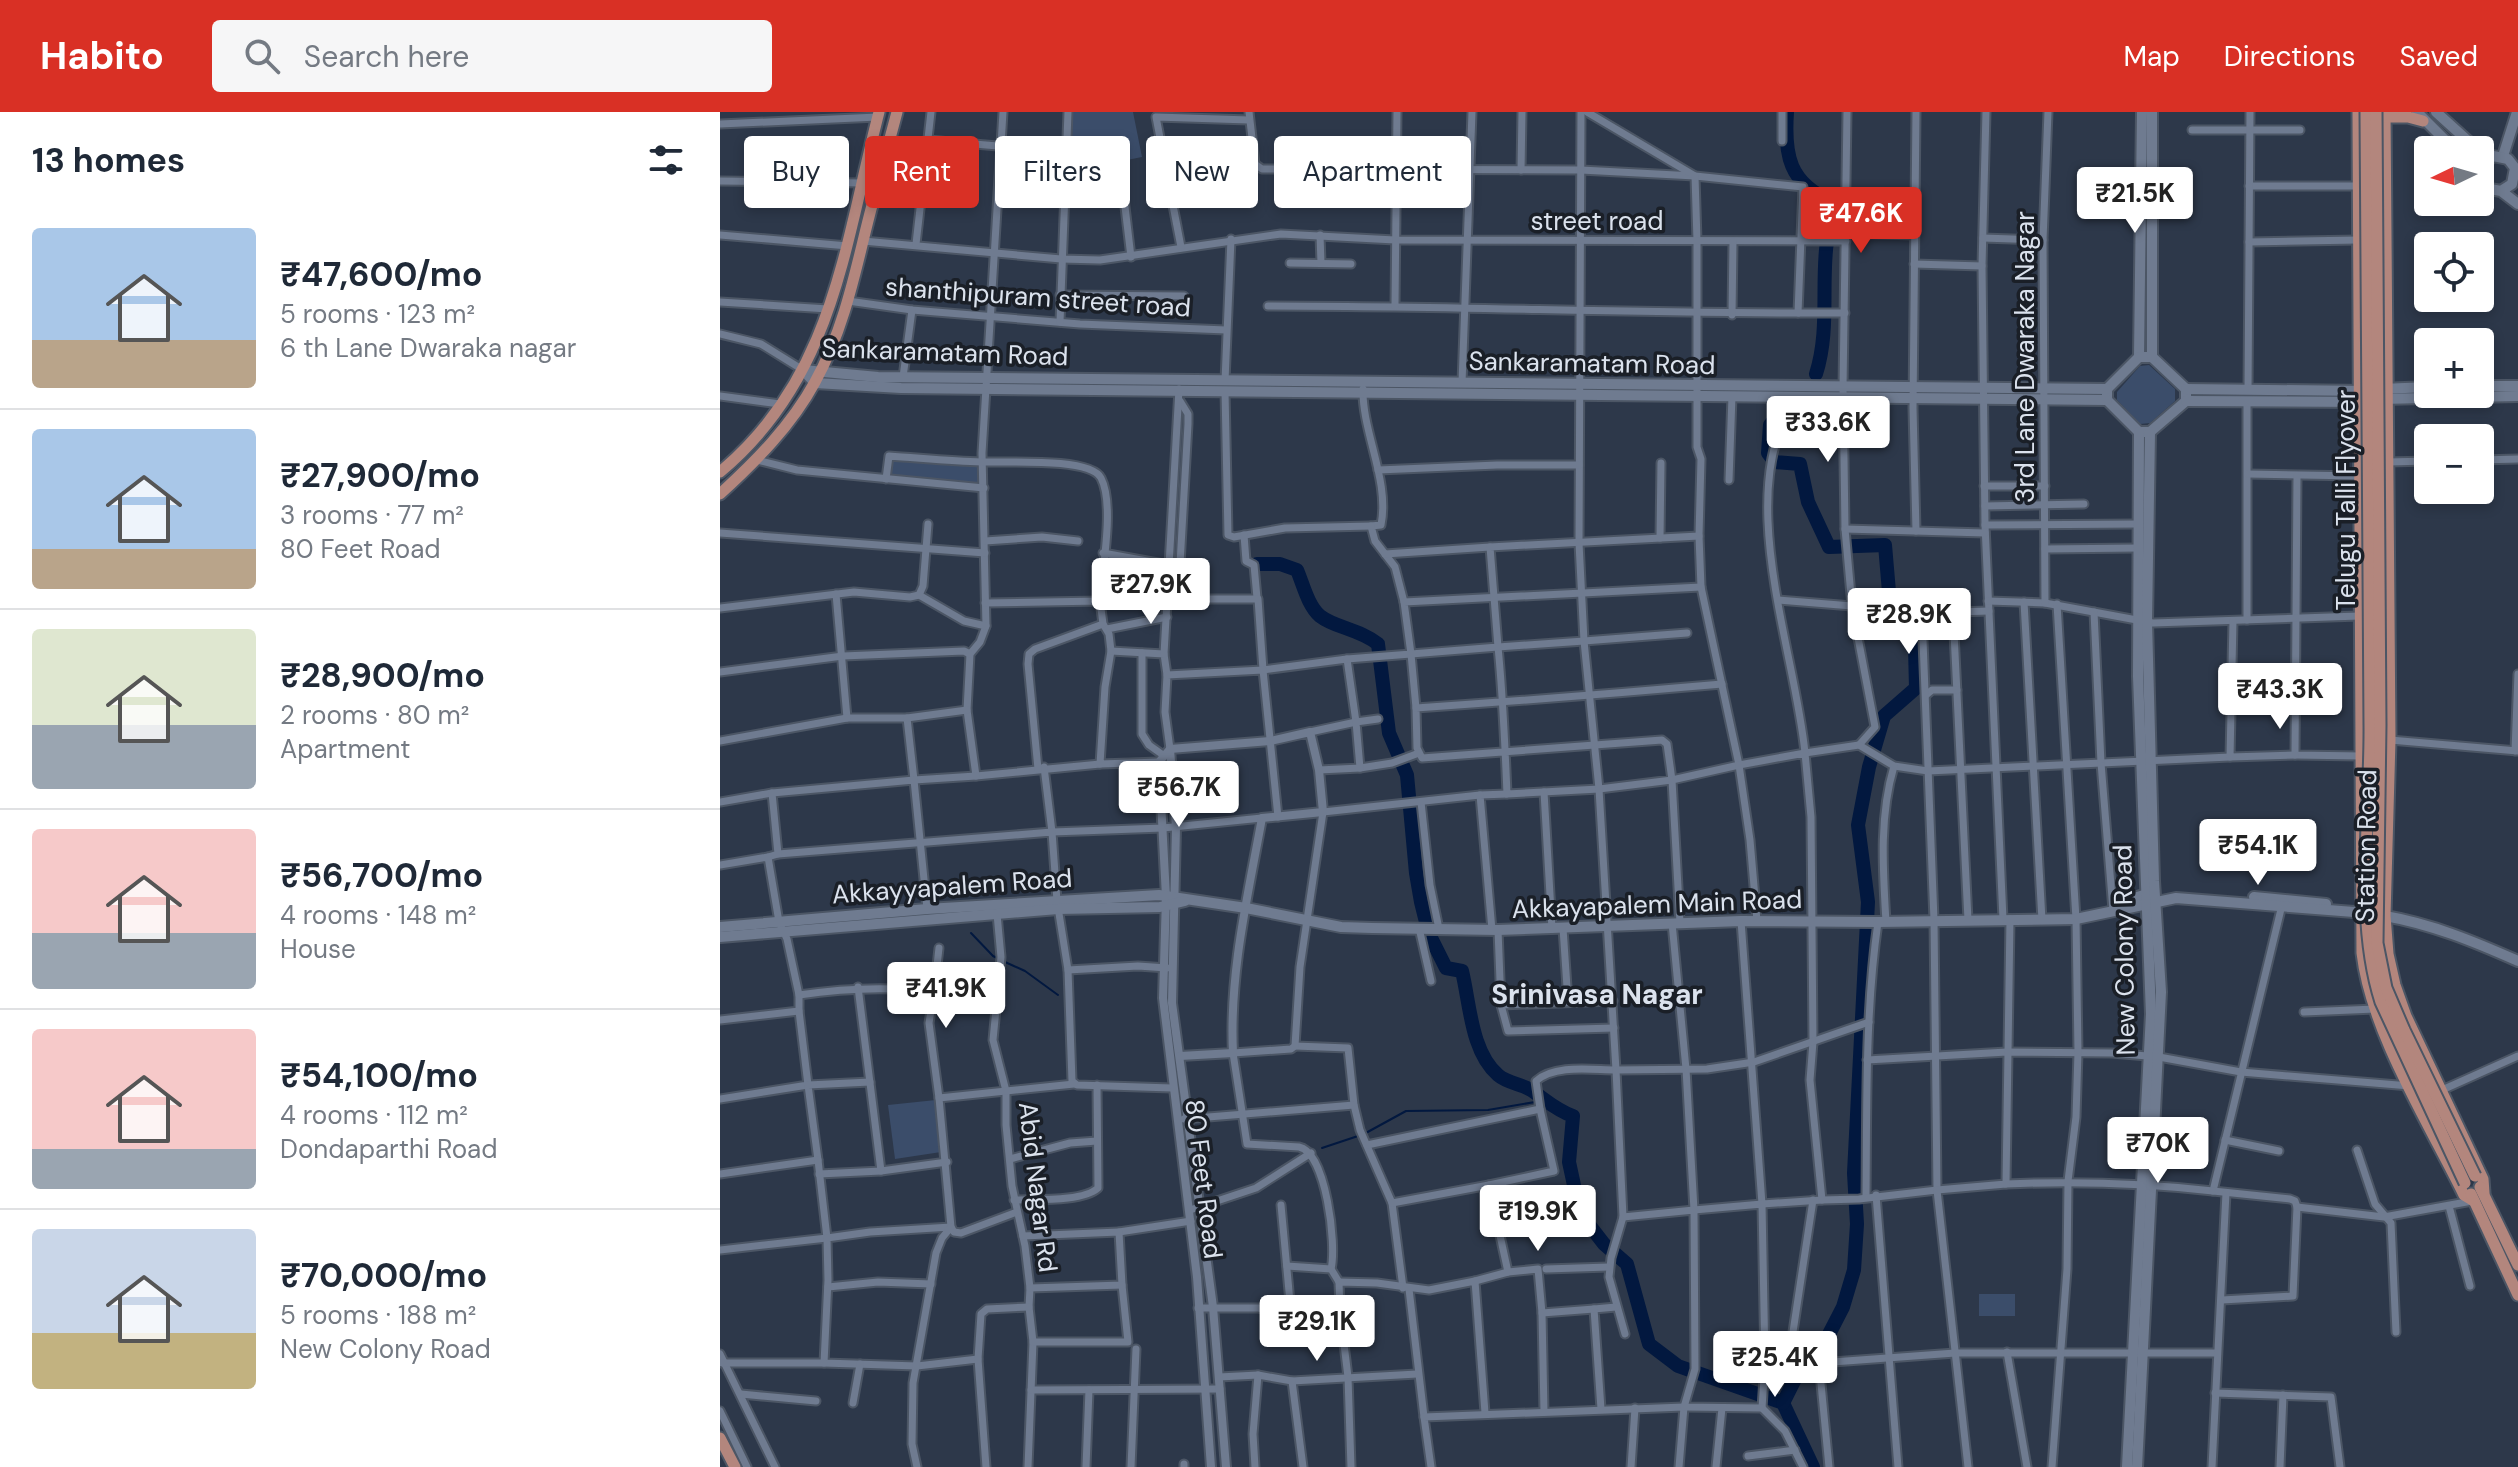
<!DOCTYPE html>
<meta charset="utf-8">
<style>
body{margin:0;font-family:"DM Sans",sans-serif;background:#f6f6f7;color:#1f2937;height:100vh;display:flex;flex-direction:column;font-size:30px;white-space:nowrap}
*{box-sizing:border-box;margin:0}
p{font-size:26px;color:#747a83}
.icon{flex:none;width:44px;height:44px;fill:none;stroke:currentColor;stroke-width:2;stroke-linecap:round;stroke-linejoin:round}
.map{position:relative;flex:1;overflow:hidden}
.side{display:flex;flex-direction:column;background:#fff;width:720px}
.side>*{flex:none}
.top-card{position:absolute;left:24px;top:24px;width:760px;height:72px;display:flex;gap:16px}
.needle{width:52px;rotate:265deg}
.buttons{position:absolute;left:1694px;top:24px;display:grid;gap:16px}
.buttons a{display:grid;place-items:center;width:80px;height:80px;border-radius:8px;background:#fff;box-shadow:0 4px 12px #0003;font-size:40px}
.price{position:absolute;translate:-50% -68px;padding:0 18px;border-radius:8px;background:#fff;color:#222;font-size:26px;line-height:52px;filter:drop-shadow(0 2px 4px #0008)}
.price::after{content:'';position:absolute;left:50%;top:48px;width:24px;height:18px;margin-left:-12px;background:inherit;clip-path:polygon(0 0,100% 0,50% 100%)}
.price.selected{background:#d93025;color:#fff}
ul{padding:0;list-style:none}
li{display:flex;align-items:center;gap:24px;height:200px;padding:0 32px}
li+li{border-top:2px solid #e0e1e3}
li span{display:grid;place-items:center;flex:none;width:224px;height:160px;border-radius:8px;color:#555}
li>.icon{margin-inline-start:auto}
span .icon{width:96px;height:96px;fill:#fffc;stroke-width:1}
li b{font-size:34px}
h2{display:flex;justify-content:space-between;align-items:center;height:96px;padding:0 32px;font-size:34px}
.chip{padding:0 28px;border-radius:8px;background:#fff;box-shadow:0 4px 12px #0003;font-size:28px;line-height:72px}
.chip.selected{background:#d93025;color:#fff}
header{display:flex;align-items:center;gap:48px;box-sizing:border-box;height:112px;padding:0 40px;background:#d93025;color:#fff}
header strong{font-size:38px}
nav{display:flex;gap:44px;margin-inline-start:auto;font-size:28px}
.search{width:560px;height:72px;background:#f6f6f7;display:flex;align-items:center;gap:20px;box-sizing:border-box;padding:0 28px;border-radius:8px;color:#747a83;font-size:30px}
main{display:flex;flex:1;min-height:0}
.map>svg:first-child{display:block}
.green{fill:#3b4d6a}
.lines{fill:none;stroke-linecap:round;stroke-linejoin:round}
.stream{stroke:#02183f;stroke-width:2}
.river{stroke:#02183f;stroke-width:14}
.minor-casing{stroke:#4c5665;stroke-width:11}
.tertiary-casing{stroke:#4c5665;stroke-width:12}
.secondary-casing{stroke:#4c5665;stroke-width:14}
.primary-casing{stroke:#4c5665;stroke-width:15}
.minor{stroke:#6f7b90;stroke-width:7}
.tertiary{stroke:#6f7b90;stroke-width:8}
.secondary{stroke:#6f7b90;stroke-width:10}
.primary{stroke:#b3867d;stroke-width:11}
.primary-bridge-casing{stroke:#4c5665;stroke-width:15;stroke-linecap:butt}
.primary-bridge{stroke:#b3867d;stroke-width:11}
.labels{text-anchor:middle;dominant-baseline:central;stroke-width:7;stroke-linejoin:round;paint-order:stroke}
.street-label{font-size:26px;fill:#dbe2ed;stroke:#1a1f27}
.neighbourhood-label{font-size:28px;font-weight:bold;fill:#dbe2ed;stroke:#1a1f27}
</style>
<header>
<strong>Habito</strong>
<div class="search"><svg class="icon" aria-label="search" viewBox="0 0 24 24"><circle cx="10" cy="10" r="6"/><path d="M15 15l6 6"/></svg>Search here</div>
<nav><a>Map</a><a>Directions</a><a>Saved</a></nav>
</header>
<main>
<section class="side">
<h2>13 homes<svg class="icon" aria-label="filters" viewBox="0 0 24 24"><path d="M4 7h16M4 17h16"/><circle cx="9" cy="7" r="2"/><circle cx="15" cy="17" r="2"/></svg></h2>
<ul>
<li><span style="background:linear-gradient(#a9c7e8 70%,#b9a48a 0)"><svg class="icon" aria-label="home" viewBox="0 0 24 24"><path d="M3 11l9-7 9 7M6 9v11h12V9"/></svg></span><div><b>₹47,600/mo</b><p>5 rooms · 123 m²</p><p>6 th Lane Dwaraka nagar</p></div></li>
<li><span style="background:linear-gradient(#a9c7e8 75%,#b9a48a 0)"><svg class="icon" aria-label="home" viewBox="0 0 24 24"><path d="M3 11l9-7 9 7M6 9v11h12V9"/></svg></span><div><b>₹27,900/mo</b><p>3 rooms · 77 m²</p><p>80 Feet Road</p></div></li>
<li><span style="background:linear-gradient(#dfe7d0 60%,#9aa5b1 0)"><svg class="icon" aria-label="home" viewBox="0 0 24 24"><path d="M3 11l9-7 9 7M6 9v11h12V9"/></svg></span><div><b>₹28,900/mo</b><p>2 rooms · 80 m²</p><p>Apartment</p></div></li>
<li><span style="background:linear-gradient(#f6c9c9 65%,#9aa5b1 0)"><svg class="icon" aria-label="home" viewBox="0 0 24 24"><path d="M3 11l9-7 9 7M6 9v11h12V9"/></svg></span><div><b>₹56,700/mo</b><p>4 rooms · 148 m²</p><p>House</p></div></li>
<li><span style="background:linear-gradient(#f6c9c9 75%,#9aa5b1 0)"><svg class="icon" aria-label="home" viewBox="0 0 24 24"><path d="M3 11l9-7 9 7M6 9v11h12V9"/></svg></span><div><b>₹54,100/mo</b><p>4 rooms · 112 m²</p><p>Dondaparthi Road</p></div></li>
<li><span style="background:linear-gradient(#c9d6e8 65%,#c2b280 0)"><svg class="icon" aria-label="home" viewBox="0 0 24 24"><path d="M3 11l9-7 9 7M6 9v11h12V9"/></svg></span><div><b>₹70,000/mo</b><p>5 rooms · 188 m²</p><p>New Colony Road</p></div></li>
</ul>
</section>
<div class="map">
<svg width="1798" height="1355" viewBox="0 0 1798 1355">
<rect width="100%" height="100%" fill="#2d384a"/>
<g class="green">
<polygon points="353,0 413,0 422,45 407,48 399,35 352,31"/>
<polygon points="1429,253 1455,277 1455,289 1430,311 1420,312 1397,288 1397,280 1420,254"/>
<polygon points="169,344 263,350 264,376 166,367"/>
<polygon points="216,988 221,1040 175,1047 168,993"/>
<rect x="1259" y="1182" width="36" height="22"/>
</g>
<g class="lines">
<g class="stream">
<polyline points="251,821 273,844 279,847"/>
<polyline points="285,850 305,859 338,883"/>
<polyline points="644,1022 686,999 768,998 815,990"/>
<polyline points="602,1036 638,1024"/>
</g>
<g class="river">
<path d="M1067,0c-3,43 2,71 44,89 4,15 -4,34 -5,49 -4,42 3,83 -10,124"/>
<path d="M537,452h23l17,6c6,14 11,36 23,46 15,12 40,13 58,28l11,89 18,42 9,98 5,29 8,32 17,34 16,3c8,33 9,81 36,104 9,8 23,9 33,15 15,10 25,20 42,26l-4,46 11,51 24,31 23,20 22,80 29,22 105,37 30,64"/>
<polyline points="1063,1291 1082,1253 1105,1230 1123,1195 1134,1158 1137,1112 1134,1061 1148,790 1138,713 1149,655 1164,604 1196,576 1195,535 1185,522 1172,515 1165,433 1109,435 1088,390 1080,352 1055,350 1048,341 1050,313 1066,294"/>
</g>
<defs>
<g id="minor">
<polyline points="283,0 262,341 266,514 260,530 250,542 247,598 256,664 380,652"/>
<polyline points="529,0 535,52 542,57 861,58 975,64 1083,75 1078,201"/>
<path d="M861,0l-2,431 5,98 -86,6c5,49 7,98 9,147l92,-5 73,-9 -5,-36 -5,-4 -240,18 -5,-10 -1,-40c102,-7 204,-15 306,-24"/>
<polyline points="867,0 975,64 977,129 977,335 981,347 979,424 981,475 1019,653 952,668 960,811"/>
<polyline points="1062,0 1062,29"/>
<polyline points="1127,0 1123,276 1125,417 1132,494 1155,615 1139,633"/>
<polyline points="1196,0 1193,296 1196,419"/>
<polyline points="1266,0 1262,154 1265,413 1283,807"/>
<polyline points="0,12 158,5"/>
<polyline points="1472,18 1580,18"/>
<polyline points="208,28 348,40 393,41 400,53 411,145"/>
<polyline points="801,58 802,0"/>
<polyline points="0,69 143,71"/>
<polyline points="1529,74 1637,74"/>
<polyline points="1126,121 1195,123"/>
<polyline points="0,123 128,134"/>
<polyline points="600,123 601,151"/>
<polyline points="1263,126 1323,128"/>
<polyline points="143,129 341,147 380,148 561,122 675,128 1126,129"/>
<polyline points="1529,130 1638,128"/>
<polyline points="196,132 211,0"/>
<polyline points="461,135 436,5 529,8"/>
<polyline points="570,151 631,152"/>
<polyline points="1194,152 1262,154"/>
<polyline points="340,183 464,184"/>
<polyline points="128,189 192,198 360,212 506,218"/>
<polyline points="0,190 108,197"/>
<path d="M548,194c192,0 385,8 577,7"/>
<polyline points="675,194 677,0"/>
<polyline points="1012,203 1013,130"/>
<polyline points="340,210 348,0"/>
<polyline points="0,222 41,232 83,258"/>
<polyline points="183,265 192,198"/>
<polyline points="505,269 511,127"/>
<polyline points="742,271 752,0"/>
<path d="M643,277c-1,43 27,92 18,136l-10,1 4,15 20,26 9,35"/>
<polyline points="1528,278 1530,0"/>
<polyline points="505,279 508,423 514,425 565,416 651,414"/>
<polyline points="0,284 60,292"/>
<path d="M1076,286c-64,93 -1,251 9,355l54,-8 35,21 34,5 302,-14"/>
<polyline points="1527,291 1527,508"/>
<polyline points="37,348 77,358 264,376"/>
<polyline points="1760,348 1798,347"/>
<polyline points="1668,350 1708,349"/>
<polyline points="658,358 777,353 859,353"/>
<polyline points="1528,362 1640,364"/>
<polyline points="1577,364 1575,643 1641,644"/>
<path d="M166,367l3,-23c31,2 62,5 93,6 23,1 108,-5 119,16 14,27 1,91 -1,123"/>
<polyline points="1009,368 1012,284"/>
<polyline points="1264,374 1325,374"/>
<polyline points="1265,394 1364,392"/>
<polyline points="1265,413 1418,412"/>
<polyline points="1125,417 1265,421"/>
<polyline points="0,421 265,441"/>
<polyline points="524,423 526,449 534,453 537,486"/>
<polyline points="940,426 941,351"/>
<polyline points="265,429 322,425 358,429"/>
<polyline points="1325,437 1418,436"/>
<polyline points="383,441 449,453"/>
<polyline points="665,442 770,435"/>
<polyline points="116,482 127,606 187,606 194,668 256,664"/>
<polyline points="199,483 244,509 266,514"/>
<polyline points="448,487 538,487 543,558 627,547 636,610 590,620"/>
<polyline points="458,487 468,312 468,302 460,289"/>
<polyline points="1058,488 1132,494"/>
<polyline points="1268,489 1325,491 1433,511 1639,504"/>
<polyline points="1304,490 1322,808"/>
<polyline points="265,491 380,489 383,512 389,522 391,539 385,575 380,652 439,650"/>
<polyline points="1325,491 1323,128 1328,0"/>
<polyline points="0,496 134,480 190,485 199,483 203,474 208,412"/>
<polyline points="1233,500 1248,808"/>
<polyline points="1374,500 1381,651 1393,798"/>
<polyline points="1172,502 1269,499"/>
<polyline points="1513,509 1510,645 1575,643"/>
<polyline points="387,517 447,505"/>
<polyline points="391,539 444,542 447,563"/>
<polyline points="422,541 422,622 429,633 443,643"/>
<polyline points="444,542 459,277"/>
<polyline points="627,547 691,542 684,490 981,475"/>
<polyline points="0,560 123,544 244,539 250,542"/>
<polyline points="1206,583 1212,578 1237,578"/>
<polyline points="696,596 691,542 778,535 770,435 979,424"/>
<polyline points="187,606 247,598"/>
<polyline points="1670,628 1798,639"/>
<polyline points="0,629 127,606"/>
<polyline points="450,637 445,600 447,563 543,558 558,705"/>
<polyline points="1795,639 1798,562"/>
<polyline points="324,655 332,720 443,716 542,706"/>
<polyline points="640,656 672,651 699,641"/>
<polyline points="318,657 308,552 309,542 315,537 383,512"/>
<polyline points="599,658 640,656 636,610 658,607"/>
<polyline points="824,680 832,817"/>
<polyline points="0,690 52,681"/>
<polyline points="701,690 710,773 719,817"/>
<polyline points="58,742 332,720 337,789 348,858 352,969 357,973 452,976"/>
<polyline points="48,745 58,742 52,681 194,668 207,797"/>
<polyline points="0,753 48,745 59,810 67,827 79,883 79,899 0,908"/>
<polyline points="277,802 281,845 273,928 286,979 286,1013 292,1074 305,1134 310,1176 309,1195 313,1230 308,1355"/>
<polyline points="1021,809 1042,1092 1102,1088 1090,968 1093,930 1091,705 1085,641 1019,653 1030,728 1037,809"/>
<path d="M1166,810c-3,-52 -7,-105 8,-156"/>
<polyline points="952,811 966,957 974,1098 1042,1092 1045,1251 1042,1296"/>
<polyline points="699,816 711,869"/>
<polyline points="843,816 848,890"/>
<polyline points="772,818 760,683 787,682"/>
<polyline points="778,818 781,893 788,919 894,916"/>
<polyline points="348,858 418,854 447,856"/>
<path d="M79,883c46,-7 88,-9 135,-3l5,-44"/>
<polyline points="781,893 893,889"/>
<polyline points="1584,900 1655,897"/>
<polyline points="575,934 628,936 634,993"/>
<polyline points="1147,948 1287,940 1392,941 1439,945 1521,960 1690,974"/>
<polyline points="1722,978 1798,944"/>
<polyline points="219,986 209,911 214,880 275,889"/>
<polyline points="0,987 88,973 79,899"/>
<path d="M820,997l-4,-28c19,-17 56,-11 80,-11l-17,-281 -15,-148 103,-8"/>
<polyline points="464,1007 634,993 640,1018 672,1091 683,1176"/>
<polyline points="1505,1028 1559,1039"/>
<polyline points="647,1033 820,997 834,1059 769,1073"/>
<polyline points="1637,1038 1655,1092 1671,1111 1676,1220"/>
<polyline points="290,1047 350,1031 377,1029"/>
<polyline points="161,1059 227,1050"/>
<polyline points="0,1062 98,1048 88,973 150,970"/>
<polyline points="99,1062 161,1059 138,875"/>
<path d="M1286,1072c70,-3 137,-1 207,7l69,-286"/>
<polyline points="1493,1079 1570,1087 1575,1089 1577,1095 1573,1184 1502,1188"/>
<polyline points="1156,1083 1178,1355"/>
<path d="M1146,1085c1,-92 -1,-184 12,-275"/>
<path d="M294,1088c21,-1 69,2 84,-12l-1,-103"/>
<polyline points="1093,1088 1071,1233 1074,1241 1099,1251"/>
<polyline points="1102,1088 1139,1087 1217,1078 1214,808 1202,503"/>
<polyline points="672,1091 769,1073 788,1160"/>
<polyline points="561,1093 571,1201"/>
<polyline points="1729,1094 1750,1174"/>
<polyline points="1577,1095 1664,1105 1752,1089"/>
<polyline points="470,1098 536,1076 591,1041"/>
<polyline points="903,1105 891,1146 889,1165 905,1222"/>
<polyline points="399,1120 471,1109"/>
<polyline points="303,1124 399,1120 402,1173 310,1176"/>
<polyline points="0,1138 107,1126 98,1048"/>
<polyline points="567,1154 611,1157 619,1170"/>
<path d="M611,1157c6,-24 -5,-117 -32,-122l-52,-3 -14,-91 58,-4 4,-3 5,-79 23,-155 157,-17"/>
<polyline points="826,1157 889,1155"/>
<polyline points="755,1169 788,1160 818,1157 822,1201"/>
<polyline points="108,1175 158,1170 211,1172"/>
<polyline points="689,1177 704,1305"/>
<polyline points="478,1196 538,1196 571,1201 620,1199"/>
<polyline points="313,1230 408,1230 402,1173"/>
<polyline points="1287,1240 1307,1355"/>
<polyline points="0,1242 55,1355"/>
<polyline points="258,1247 197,1254 104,1251 108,1168 107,1126 150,1120 231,1115 219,986 354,972"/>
<polyline points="2,1251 104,1251"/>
<polyline points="499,1265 538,1263 572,1269 697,1262"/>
<polyline points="572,1269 583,1355"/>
<polyline points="311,1278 500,1277"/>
<polyline points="1495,1281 1611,1285 1620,1355"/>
<polyline points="21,1282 96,1289"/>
<polyline points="133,1291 140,1252"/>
<polyline points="881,1297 874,1197 896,1195"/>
<polyline points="0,1299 27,1355"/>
<polyline points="824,1300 822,1201 874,1197"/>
<polyline points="1028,1344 1075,1338"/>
<polyline points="197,1355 192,1332 193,1271 216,1141 222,1126 231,1115 234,1120 241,1121 297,1100"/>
<polyline points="266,1355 258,1247 261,1202 267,1197 309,1195"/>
<polyline points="366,1355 369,1278"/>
<polyline points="411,1355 416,1237"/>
<polyline points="464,1355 464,1352"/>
<polyline points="535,1355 533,1322 538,1263"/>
<polyline points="631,1355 628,1265 620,1199 619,1170 657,1171 709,1178 755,1169 765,1301"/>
<polyline points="711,1355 704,1305 964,1295 959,1355"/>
<polyline points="911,1355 915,1296"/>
<polyline points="996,1355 1002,1296"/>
<polyline points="1083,1355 1065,1319 1042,1296 964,1295 975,1257 974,1098 903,1105 896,958 987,957 1034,950 1149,910"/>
<polyline points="1109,1355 1099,1251 1235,1241 1496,1241"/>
<polyline points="1248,1355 1217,1078 1286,1072 1290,807"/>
<polyline points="1332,1355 1347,1157 1348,1069 1356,1005 1358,940 1356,807 1337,492"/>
<polyline points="1492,1355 1506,1081"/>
<polyline points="1560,1355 1563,1283"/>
</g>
<g id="tertiary">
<polyline points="450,637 456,715 452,891 493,1195 506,1355"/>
<path d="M460,944l53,-3c-4,-79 15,-158 29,-235l61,-6 -4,-42 -9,-38 -40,9 -100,8 -11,13 7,135 -3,101 34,279 14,190"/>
</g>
<g id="secondary">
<polyline points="1697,0 1735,38"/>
<polyline points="1716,0 1758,38"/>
<polyline points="1783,44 1797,0"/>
<polyline points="1781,79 1792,72 1795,56 1788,47 1773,44 1762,54 1763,70 1770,77 1781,79 1798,92"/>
<polyline points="1419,245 1422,0"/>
<polygon points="1419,245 1432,245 1466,277 1466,289 1430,320 1419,320 1387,288 1387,277"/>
<polyline points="1432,245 1432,0"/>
<polyline points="83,258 95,271 181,276 1387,288"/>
<polyline points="83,258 158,265 1387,277"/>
<polyline points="1760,274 1798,274"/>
<polyline points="1466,277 1646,279"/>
<polyline points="1662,277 1708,275"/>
<polyline points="1660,287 1798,284"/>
<polyline points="1466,289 1644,290"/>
<polyline points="1534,785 1606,792"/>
<polyline points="1393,798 1411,787 1430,781"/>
<path d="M1665,804c47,8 90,26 133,45"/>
<polyline points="0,815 207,797 439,783 526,796 621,815 652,816 778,818 1021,809 1158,810 1356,807 1456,786 1634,800 1640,799"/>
<polyline points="0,825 338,797 440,795 465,789"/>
<polyline points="1407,1355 1431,902 1418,564 1419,320"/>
<polyline points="1417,1355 1441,880 1434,769 1427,510 1430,320"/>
</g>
<g id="primary">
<path d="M1638,0l4,841c9,79 67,170 102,242l10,6"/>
<polyline points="1665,0 1670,628 1665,804 1668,842 1675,873 1686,904 1763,1067 1764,1081"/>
<polyline points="1665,5 1688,5 1703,9"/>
<path d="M0,360c114,-95 124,-226 159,-360"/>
<path d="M0,382c36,-33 71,-68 95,-112 25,-45 37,-95 49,-145 10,-42 22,-83 33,-125"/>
<polyline points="1760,1075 1798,1153"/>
<polyline points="1751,1082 1798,1183"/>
<polyline points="0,1326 15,1355"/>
</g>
</defs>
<use href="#minor" class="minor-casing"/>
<use href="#tertiary" class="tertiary-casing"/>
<use href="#secondary" class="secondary-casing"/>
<use href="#primary" class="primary-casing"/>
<use href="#minor" class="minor"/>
<use href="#tertiary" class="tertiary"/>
<use href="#secondary" class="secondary"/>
<use href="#primary" class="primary"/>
<defs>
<g id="primary-bridge">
<path d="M1646,0c1,204 3,409 4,613 1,89 -16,193 11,277l84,181"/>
<polyline points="1656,0 1660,613 1657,831 1666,876 1684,918 1755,1064"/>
</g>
</defs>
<use href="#primary-bridge" class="primary-bridge-casing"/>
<use href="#primary-bridge" class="primary-bridge"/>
</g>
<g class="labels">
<g class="street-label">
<text x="877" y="109">street road</text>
<text transform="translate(318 185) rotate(4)">shanthipuram street road</text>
<text transform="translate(225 240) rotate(2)">Sankaramatam Road</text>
<text transform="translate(1305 245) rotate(-90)">3rd Lane Dwaraka Nagar</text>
<text transform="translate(872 251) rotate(1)">Sankaramatam Road</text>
<text transform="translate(1626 388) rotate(-90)">Telugu Talli Flyover</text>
<text transform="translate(1646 734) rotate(-89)">Station Road</text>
<text transform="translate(232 774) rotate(-4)">Akkayyapalem Road</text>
<text transform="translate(937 792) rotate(-2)">Akkayapalem Main Road</text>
<text transform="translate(1404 838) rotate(-91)">New Colony Road</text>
<text transform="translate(484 1067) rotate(83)">80 Feet Road</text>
<text transform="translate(318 1075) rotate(83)">Abid Nagar Rd</text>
</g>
<g class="neighbourhood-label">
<text x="877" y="882">Srinivasa Nagar</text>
</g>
</g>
</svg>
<div class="buttons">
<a><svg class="needle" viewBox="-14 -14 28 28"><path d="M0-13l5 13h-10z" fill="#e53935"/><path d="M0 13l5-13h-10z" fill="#747a83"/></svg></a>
<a><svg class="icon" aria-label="locate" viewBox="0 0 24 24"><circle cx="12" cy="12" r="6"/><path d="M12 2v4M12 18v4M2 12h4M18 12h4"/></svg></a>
<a>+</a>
<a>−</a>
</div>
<b class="price" style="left:1415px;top:123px">₹21.5K</b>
<b class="price selected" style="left:1141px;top:143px">₹47.6K</b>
<b class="price" style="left:1108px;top:352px">₹33.6K</b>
<b class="price" style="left:431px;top:514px">₹27.9K</b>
<b class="price" style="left:1189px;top:544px">₹28.9K</b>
<b class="price" style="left:1560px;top:619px">₹43.3K</b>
<b class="price" style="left:459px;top:717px">₹56.7K</b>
<b class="price" style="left:1538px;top:775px">₹54.1K</b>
<b class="price" style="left:226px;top:918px">₹41.9K</b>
<b class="price" style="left:1438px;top:1073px">₹70K</b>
<b class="price" style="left:818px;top:1141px">₹19.9K</b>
<b class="price" style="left:597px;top:1251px">₹29.1K</b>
<b class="price" style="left:1055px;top:1287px">₹25.4K</b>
<div class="top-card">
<a class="chip">Buy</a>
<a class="chip selected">Rent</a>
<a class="chip">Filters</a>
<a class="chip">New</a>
<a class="chip">Apartment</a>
</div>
</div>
</main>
